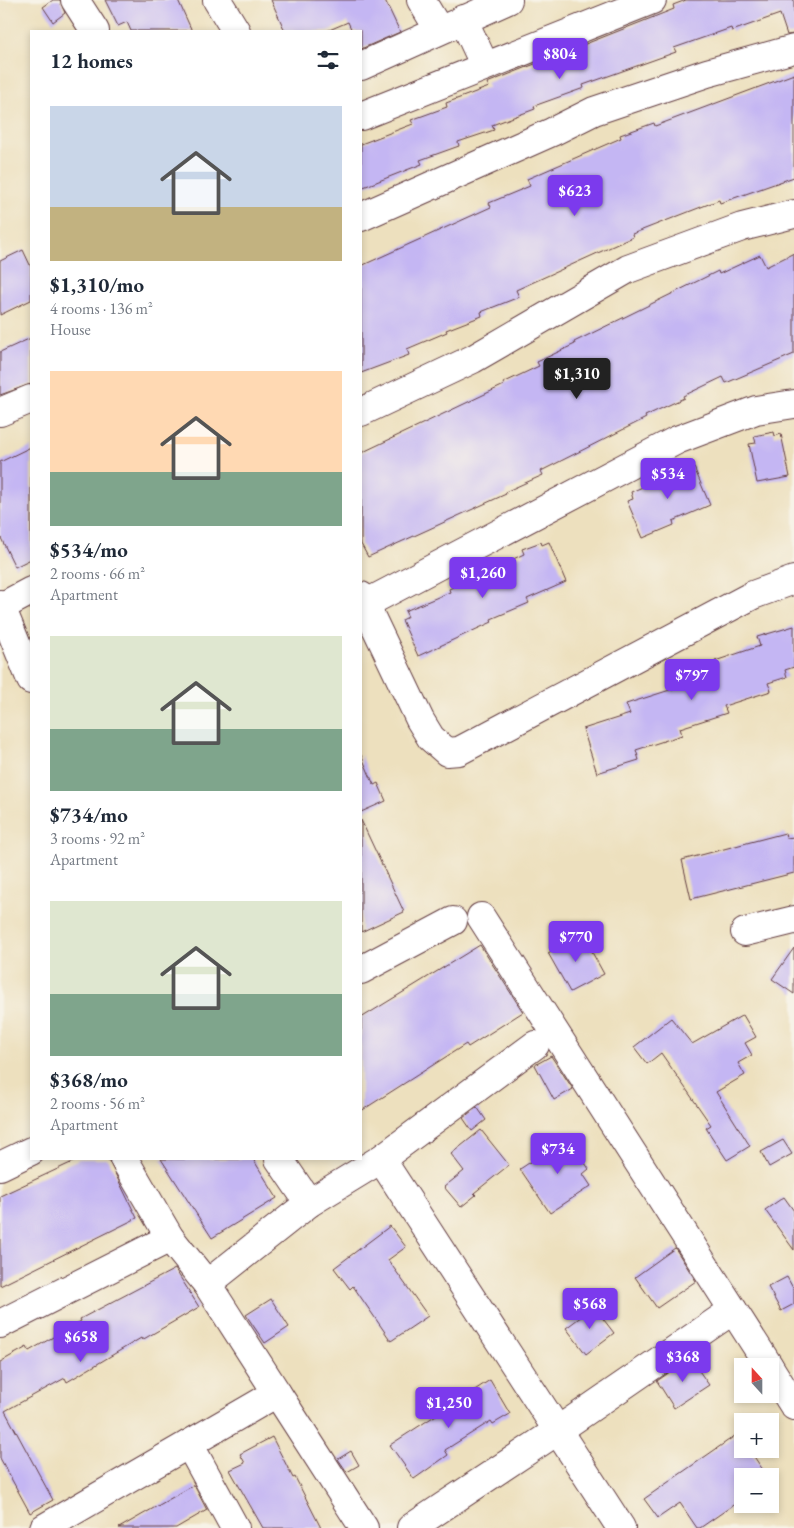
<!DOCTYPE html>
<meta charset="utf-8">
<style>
body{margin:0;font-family:"EB Garamond",serif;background:#f2f2f3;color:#1f2937;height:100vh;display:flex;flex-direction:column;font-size:19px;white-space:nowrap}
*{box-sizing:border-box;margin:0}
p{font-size:16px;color:#747a83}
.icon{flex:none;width:28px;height:28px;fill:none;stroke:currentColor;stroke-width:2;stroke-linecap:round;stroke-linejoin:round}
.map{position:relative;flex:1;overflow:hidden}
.panel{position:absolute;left:30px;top:30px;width:332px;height:1130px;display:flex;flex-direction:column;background:#fff;border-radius:0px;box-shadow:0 2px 8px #0003}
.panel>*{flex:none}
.needle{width:32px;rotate:339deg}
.controls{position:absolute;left:734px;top:1358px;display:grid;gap:10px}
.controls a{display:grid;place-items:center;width:45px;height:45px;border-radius:0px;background:#fff;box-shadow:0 2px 8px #0003;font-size:25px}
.price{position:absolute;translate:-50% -42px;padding:0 11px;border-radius:5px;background:#7c3aed;color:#fff;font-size:16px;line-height:32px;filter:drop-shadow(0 1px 2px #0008)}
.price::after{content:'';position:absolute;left:50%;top:30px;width:15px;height:11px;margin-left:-8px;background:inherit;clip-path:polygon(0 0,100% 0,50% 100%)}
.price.current{background:#222;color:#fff}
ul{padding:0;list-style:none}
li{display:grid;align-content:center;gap:10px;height:265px;padding:0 20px}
li span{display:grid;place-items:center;height:155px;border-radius:0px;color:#555}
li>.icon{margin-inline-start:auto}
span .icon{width:90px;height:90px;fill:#fffc;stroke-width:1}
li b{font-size:21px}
h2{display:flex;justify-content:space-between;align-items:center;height:60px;padding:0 20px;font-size:21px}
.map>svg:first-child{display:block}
.building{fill:#c4b6f3}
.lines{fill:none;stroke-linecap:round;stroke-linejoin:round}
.minor-casing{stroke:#623c41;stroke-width:30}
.minor{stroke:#fff;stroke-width:28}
</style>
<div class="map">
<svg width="794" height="1528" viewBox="0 0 794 1528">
<rect width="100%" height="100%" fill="#f7f3e8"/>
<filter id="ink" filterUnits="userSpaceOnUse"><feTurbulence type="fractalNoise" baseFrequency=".02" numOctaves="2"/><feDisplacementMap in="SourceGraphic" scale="10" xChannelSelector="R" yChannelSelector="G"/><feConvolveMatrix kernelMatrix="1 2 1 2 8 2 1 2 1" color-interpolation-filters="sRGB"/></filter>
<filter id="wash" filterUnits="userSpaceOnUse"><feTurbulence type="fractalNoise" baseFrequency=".0096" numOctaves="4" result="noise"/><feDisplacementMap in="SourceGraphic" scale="20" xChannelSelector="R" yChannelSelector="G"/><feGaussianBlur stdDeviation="1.12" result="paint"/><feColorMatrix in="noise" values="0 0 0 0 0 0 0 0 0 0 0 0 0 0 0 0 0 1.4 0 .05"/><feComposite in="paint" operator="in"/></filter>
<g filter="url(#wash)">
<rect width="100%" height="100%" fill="#ede0be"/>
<g id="blocks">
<g class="building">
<polygon points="53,0 60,0 65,13 53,22 43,7"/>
<polygon points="105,0 178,0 192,31 131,31 127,22 118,26"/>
<polygon points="271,0 385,0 400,32 361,49 361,31 352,31 348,22 327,31 285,31"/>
<polygon points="686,0 794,0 794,34 787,35 780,14 732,31 731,28 674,48 676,52 583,85 584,88 534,106 535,109 492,125 494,130 458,142 459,146 420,160 422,164 361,188 361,144 413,124 411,120 447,107 446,103 489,87 487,83 674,9 673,5"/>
<polygon points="794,74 794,177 720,203 719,200 632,234 633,237 516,290 519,297 481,312 482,316 446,330 447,332 407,349 409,355 361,373 361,266 491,207 489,203 530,186 527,179 621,138 620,135 654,123 655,126"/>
<polygon points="23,250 31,267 31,300 0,315 0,261"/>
<polygon points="794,253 794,354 726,383 723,377 683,396 684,398 645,416 646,418 541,471 543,475 505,492 506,494 368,557 361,544 361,453 504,385 503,383 539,366 537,362 575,344 574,342 718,271 719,274 760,255 766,267"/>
<polygon points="31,338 31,384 0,395 0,352"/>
<polygon points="774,432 775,436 781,434 790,477 757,483 749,444 756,443 754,436"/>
<polygon points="31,447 31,559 15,567 0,536 0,462"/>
<polygon points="685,464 687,468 693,465 710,505 673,521 674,525 643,538 627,501 633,499 631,492 668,476 667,473"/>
<polygon points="541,542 542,545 549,542 566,582 527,599 529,603 491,619 492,622 418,656 402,620 408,617 405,611 450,592 449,589 524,554 522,549"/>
<polygon points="794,626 794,667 785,670 787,677 768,683 771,691 724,706 727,713 680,728 682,735 636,750 639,760 597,773 583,729 630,714 626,704 673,689 671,682 717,668 715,661 760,646 757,637"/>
<polygon points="361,755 374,785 378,783 386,801 361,812"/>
<polygon points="361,820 404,912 361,932"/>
<polygon points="785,833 786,838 794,837 794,873 691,899 682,860"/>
<polygon points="582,934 604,974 570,992 548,953"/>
<polygon points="480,945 523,1012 468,1047 466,1044 361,1111 361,1018"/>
<polygon points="794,948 794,994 772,979"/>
<polygon points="743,1015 756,1037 745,1043 752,1055 738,1063 745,1075 716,1092 750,1146 727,1160 706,1128 711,1125 661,1053 647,1064 634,1047 671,1018 692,1044"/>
<polygon points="551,1056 573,1089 554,1100 535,1065"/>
<polygon points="477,1107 486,1120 472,1131 463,1118"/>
<polygon points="481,1130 509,1165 474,1193 476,1195 461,1207 444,1187 464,1171 451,1154"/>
<polygon points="568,1137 589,1169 583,1174 591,1186 550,1213 520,1169"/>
<polygon points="783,1140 792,1154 769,1167 761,1152"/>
<polygon points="79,1159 108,1159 137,1218 0,1286 0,1196"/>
<polygon points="161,1159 253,1159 277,1198 212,1238"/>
<polygon points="784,1197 794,1211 794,1250 765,1210"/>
<polygon points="390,1226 406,1247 388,1260 428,1316 391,1341 353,1286 350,1289 334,1268"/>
<polygon points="675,1248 696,1281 657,1308 635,1277"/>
<polygon points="175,1269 199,1307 142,1340 141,1338 67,1382 65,1378 5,1411 53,1500 30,1513 0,1458 0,1362 27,1347 29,1351 81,1321 80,1319"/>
<polygon points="787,1277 794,1290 794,1304 781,1311 768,1287"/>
<polygon points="271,1299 289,1327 265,1343 246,1315"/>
<polygon points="594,1307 614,1333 586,1354 566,1328"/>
<polygon points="690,1358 709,1385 674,1408 657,1381"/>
<polygon points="490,1380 510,1414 493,1424 491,1421 445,1450 448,1455 414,1479 390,1445"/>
<polygon points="739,1433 742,1438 742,1449 749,1449 767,1476 742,1476 742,1499 700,1528 697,1528 680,1503 658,1518 644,1499"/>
<polygon points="272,1437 293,1478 295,1477 321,1528 263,1528 239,1486 230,1470 245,1463 240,1454"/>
<polygon points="351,1451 359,1465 347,1472 338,1459"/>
<polygon points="194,1485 207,1510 176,1528 119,1528"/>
</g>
</g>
</g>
<g filter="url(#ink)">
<use href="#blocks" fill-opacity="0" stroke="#623c41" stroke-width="1"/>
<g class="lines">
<defs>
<g id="minor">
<polyline points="75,0 95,31"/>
<polyline points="217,0 236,31"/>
<polyline points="421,0 439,30"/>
<polyline points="463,19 485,66"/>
<polyline points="361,66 508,0"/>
<polyline points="361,116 652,0"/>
<polyline points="361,217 552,132 594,111 707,73 794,49"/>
<polyline points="0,412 31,399"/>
<polyline points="361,412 473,359 628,269 742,227 794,214"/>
<polyline points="361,596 420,720 431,738 447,752 459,751 753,595 794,580"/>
<polyline points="0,604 31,680"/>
<polyline points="365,604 677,440 756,410 794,404"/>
<polyline points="1,607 31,591"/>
<polyline points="481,917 769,1366"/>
<polyline points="745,932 794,920"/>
<polyline points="361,970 453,921"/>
<polyline points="124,1159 170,1238 207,1284 277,1393"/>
<polyline points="279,1159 309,1203"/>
<polyline points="381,1159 621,1528"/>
<polyline points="0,1166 31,1151"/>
<polyline points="207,1284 309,1203 381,1159 535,1045"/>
<polyline points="0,1324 170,1238"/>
<polyline points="770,1368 794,1406"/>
<polyline points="189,1444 235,1528"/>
<polyline points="44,1528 277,1393 364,1528"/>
<polyline points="411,1528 557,1431 733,1310"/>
</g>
</defs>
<use href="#minor" class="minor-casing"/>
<use href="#minor" class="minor"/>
</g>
</g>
</svg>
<div class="controls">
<a><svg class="needle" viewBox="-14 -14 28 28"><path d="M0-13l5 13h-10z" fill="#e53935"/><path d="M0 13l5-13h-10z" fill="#747a83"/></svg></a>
<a>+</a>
<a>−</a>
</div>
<b class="price" style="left:560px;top:80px">$804</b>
<b class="price" style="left:575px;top:217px">$623</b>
<b class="price current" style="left:577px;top:400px">$1,310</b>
<b class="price" style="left:668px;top:500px">$534</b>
<b class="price" style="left:483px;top:599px">$1,260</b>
<b class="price" style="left:692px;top:701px">$797</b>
<b class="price" style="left:576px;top:963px">$770</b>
<b class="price" style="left:558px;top:1175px">$734</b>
<b class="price" style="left:590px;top:1330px">$568</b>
<b class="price" style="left:81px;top:1363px">$658</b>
<b class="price" style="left:683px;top:1383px">$368</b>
<b class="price" style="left:449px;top:1429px">$1,250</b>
<section class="panel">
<h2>12 homes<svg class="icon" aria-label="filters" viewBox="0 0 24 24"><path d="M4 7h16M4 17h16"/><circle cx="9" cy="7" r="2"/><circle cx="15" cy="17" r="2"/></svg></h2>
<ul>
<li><span style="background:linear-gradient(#c9d6e8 65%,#c2b280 0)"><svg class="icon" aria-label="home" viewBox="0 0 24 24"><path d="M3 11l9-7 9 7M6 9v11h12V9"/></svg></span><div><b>$1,310/mo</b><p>4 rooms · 136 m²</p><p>House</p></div></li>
<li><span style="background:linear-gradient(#ffd9b3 65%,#7fa58c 0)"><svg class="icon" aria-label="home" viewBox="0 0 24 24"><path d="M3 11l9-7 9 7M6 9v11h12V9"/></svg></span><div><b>$534/mo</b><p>2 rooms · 66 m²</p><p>Apartment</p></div></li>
<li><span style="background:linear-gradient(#dfe7d0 60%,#7fa58c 0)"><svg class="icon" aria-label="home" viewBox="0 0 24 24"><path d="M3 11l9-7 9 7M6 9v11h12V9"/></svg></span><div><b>$734/mo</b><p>3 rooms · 92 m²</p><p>Apartment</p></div></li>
<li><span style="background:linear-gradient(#dfe7d0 60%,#7fa58c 0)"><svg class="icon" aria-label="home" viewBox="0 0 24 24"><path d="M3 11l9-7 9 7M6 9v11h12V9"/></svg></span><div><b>$368/mo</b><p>2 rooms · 56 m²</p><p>Apartment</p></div></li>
</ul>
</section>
</div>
